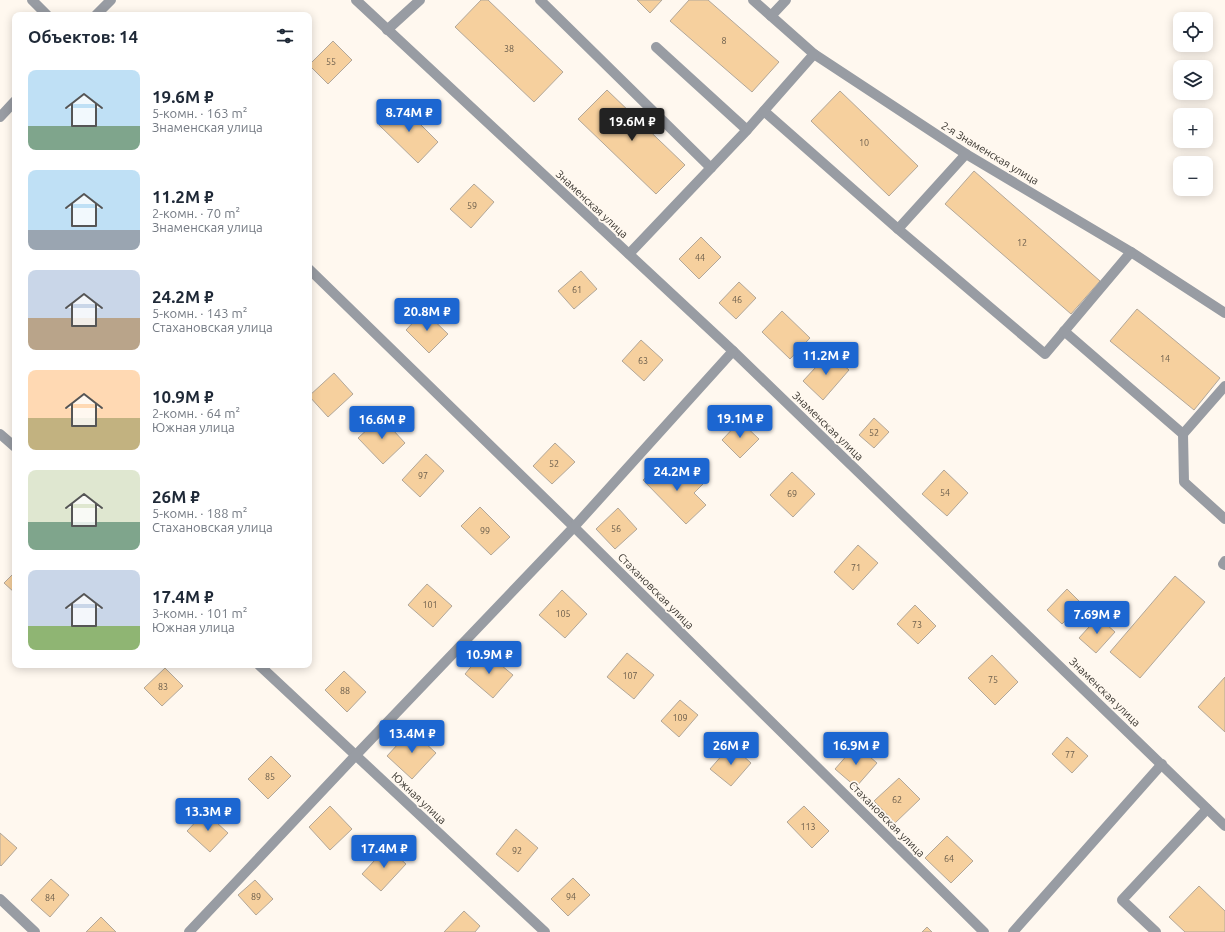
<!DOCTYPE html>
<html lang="ru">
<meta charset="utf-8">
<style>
body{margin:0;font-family:Ubuntu,sans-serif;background:#f2f2f3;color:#1f2937;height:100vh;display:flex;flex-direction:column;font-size:15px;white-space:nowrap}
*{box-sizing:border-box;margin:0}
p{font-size:13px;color:#747a83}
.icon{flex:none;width:22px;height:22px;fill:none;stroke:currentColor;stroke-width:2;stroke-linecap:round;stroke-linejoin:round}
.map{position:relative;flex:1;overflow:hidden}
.side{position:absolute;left:12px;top:12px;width:300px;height:656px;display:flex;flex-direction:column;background:#fff;border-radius:8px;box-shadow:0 2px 10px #0003}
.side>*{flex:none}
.fabs{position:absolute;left:1173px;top:12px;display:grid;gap:8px}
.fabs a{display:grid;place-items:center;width:40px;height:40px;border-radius:8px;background:#fff;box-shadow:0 2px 10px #0003;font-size:20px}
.price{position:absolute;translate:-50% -34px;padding:0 9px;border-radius:4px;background:#1c66d1;color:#fff;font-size:13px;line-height:26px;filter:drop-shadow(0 1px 2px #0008)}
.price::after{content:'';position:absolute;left:50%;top:24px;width:12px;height:9px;margin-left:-6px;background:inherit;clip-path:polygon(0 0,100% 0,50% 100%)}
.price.selected{background:#222;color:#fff}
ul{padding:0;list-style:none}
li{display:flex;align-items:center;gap:12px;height:100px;padding:0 16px}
li span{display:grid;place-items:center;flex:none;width:112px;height:80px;border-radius:8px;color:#555}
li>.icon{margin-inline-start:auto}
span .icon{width:48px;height:48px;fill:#fffc;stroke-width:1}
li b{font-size:17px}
h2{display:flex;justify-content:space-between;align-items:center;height:48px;padding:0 16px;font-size:17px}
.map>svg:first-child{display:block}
.building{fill:#f6d09e;stroke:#b2a799}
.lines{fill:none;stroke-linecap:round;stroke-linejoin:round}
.minor{stroke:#989ca3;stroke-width:10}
.labels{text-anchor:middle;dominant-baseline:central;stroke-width:3.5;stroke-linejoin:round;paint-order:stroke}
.number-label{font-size:9px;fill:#6a5d4c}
.street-label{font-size:11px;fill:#3b3731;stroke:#fff8ef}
</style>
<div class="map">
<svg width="1225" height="932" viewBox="0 0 1225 932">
<rect width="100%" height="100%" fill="#fff8ef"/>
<g class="building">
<polygon points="481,0 488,0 563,72 534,102 455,27"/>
<polygon points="637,0 662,0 650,13"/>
<polygon points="689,0 708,0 779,62 752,92 670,21"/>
<polygon points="333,41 352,60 328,84 309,65"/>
<polygon points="607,90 685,165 656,194 578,119"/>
<polygon points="840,91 918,166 889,196 811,121"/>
<polygon points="400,104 438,142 418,163 379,125"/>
<polygon points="974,171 1100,281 1071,314 945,204"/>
<polygon points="474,184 494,202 471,228 450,209"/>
<polygon points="701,237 721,257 699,279 679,259"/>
<polygon points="581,271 597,289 574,309 558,291"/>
<polygon points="739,282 756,298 736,319 719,303"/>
<polygon points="1137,309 1220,378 1194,410 1110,341"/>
<polygon points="424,311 448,334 429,353 406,330"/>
<polygon points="782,311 810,338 790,359 762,332"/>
<polygon points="641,340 663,360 644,381 622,361"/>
<polygon points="829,353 849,370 823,400 803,381"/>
<polygon points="334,373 353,394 328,417 309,396"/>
<polygon points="381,417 405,443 383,464 358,438"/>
<polygon points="874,418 889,432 874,448 859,435"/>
<polygon points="740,421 759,439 740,458 722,440"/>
<polygon points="555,443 575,462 552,484 533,466"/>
<polygon points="426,454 444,471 420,497 402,480"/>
<polygon points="663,461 684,483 694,473 704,483 694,493 706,505 686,524 643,480"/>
<polygon points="944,470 968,493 947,516 922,494"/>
<polygon points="792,472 815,494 793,517 770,495"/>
<polygon points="480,507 510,537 491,555 461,526"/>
<polygon points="618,508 637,529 615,549 596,529"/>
<polygon points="858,545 878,563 853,590 834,572"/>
<polygon points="15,572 15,593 4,583"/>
<polygon points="1175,576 1205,602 1140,678 1110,652"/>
<polygon points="427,584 452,606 433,627 408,605"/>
<polygon points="1067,589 1082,604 1062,624 1047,610"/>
<polygon points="562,590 587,614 565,638 539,615"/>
<polygon points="915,605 936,626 918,644 897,624"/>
<polygon points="1098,617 1115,632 1096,653 1079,638"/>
<polygon points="484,651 513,675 493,698 465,674"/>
<polygon points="627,653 654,675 634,699 607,677"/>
<polygon points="992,655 1018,682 995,705 968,678"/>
<polygon points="165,668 183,686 162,706 144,688"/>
<polygon points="344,671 366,692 347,712 325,690"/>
<polygon points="1225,677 1225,732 1198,707"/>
<polygon points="680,700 698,715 679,737 661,721"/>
<polygon points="411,730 436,753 412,779 387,756"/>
<polygon points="1067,737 1088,756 1072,773 1052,754"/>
<polygon points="731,745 751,763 731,786 710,769"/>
<polygon points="856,745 877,763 856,787 835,769"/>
<polygon points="271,756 291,776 268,799 248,779"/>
<polygon points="899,778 920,799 895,823 874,801"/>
<polygon points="330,806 352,829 330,850 309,827"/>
<polygon points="804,806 829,831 812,848 787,822"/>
<polygon points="205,812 228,833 210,852 187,831"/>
<polygon points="516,829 538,848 518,872 496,854"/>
<polygon points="0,833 17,848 1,866 0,865"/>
<polygon points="947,836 973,861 951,883 925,858"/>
<polygon points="387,847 406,864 381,891 362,874"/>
<polygon points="573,878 590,895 568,916 551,899"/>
<polygon points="51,879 69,895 50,917 31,900"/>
<polygon points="255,880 273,899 256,915 238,895"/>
<polygon points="1199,886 1225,911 1225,932 1185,932 1169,917"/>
<polygon points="464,911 480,926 475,932 444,932"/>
<polygon points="101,917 116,932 86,932"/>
<polygon points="927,927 932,932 922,932"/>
</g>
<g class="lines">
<g class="minor">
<polyline points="32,0 47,15"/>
<polyline points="356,0 733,351 1225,826"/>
<polyline points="540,0 711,168"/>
<polyline points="753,0 814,54 966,154 1131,252 1225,313"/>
<polyline points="96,15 111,0"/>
<polyline points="771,16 786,0"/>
<polyline points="387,30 420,0"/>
<polyline points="656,47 747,130 814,54"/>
<polyline points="764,111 898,229 966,154"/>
<polyline points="0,117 15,101"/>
<polyline points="898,229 1045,354 1131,252"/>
<polyline points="629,254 747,130"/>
<polyline points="309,269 574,527 984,932"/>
<polyline points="1064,331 1183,434 1225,386"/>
<polyline points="0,434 15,447"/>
<polyline points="1183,434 1184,482 1225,519"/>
<polyline points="1225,561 1223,564 1225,565"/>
<polyline points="259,665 545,932"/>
<polyline points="0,899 35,932"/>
<polyline points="189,932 356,755 574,527 733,351"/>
<polyline points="1013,932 1162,764"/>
<polyline points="1156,932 1122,900 1207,809"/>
</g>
</g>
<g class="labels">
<g class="number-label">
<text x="724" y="41">8</text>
<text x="509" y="49">38</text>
<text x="331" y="62">55</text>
<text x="864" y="143">10</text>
<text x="472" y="206">59</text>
<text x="1022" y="243">12</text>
<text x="700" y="258">44</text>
<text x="577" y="290">61</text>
<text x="737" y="300">46</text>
<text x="1165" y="359">14</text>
<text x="643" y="361">63</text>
<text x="874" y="433">52</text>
<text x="554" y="464">52</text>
<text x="423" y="476">97</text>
<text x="945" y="493">54</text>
<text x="792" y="494">69</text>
<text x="616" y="529">56</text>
<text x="485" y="531">99</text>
<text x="856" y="568">71</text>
<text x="430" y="605">101</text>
<text x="563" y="614">105</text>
<text x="917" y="625">73</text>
<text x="630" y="676">107</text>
<text x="993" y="680">75</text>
<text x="163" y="687">83</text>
<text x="345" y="691">88</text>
<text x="680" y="718">109</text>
<text x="1070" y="755">77</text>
<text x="270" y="777">85</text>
<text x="897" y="800">62</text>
<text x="808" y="827">113</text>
<text x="517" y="851">92</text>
<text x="949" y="859">64</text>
<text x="256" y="897">89</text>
<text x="571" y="897">94</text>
<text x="50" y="898">84</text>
</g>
<g class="street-label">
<text transform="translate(990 153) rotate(31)">2-я Знаменская улица</text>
<text transform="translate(592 204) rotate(43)">Знаменская улица</text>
<text transform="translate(828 426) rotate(44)">Знаменская улица</text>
<text transform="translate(656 591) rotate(45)">Стахановская улица</text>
<text transform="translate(1105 692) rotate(44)">Знаменская улица</text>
<text transform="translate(419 798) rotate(43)">Южная улица</text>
<text transform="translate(887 819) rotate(45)">Стахановская улица</text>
</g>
</g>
</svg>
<div class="fabs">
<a><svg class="icon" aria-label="locate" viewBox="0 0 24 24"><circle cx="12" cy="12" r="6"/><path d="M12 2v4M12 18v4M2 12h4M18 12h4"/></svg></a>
<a><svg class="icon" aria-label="layers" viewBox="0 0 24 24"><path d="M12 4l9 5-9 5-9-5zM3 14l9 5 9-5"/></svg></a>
<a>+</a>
<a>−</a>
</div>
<b class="price" style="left:409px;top:133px">8.74M ₽</b>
<b class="price selected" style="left:632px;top:142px">19.6M ₽</b>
<b class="price" style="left:427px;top:332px">20.8M ₽</b>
<b class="price" style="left:826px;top:376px">11.2M ₽</b>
<b class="price" style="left:740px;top:439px">19.1M ₽</b>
<b class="price" style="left:382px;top:440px">16.6M ₽</b>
<b class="price" style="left:677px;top:492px">24.2M ₽</b>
<b class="price" style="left:1097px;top:635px">7.69M ₽</b>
<b class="price" style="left:489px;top:675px">10.9M ₽</b>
<b class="price" style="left:412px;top:754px">13.4M ₽</b>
<b class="price" style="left:731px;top:766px">26M ₽</b>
<b class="price" style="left:856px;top:766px">16.9M ₽</b>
<b class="price" style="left:208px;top:832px">13.3M ₽</b>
<b class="price" style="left:384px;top:869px">17.4M ₽</b>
<section class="side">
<h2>Объектов: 14<svg class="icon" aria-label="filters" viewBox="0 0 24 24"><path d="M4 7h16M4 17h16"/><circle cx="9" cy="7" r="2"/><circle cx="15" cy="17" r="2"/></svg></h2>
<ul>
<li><span style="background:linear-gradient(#bfe0f5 70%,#7fa58c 0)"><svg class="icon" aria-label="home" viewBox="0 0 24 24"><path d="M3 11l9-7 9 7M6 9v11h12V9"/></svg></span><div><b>19.6M ₽</b><p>5-комн. · 163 m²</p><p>Знаменская улица</p></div></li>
<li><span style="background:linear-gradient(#bfe0f5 75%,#9aa5b1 0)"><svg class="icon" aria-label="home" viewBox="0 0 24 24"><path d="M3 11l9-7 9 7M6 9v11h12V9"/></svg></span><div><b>11.2M ₽</b><p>2-комн. · 70 m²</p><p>Знаменская улица</p></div></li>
<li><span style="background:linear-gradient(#c9d6e8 60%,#b9a48a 0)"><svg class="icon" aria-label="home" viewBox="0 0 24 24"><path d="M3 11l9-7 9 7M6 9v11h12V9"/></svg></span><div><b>24.2M ₽</b><p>5-комн. · 143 m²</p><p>Стахановская улица</p></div></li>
<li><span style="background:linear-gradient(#ffd9b3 60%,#c2b280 0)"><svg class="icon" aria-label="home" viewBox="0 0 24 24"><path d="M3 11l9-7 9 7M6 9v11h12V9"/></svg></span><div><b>10.9M ₽</b><p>2-комн. · 64 m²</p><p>Южная улица</p></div></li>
<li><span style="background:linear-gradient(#dfe7d0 65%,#7fa58c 0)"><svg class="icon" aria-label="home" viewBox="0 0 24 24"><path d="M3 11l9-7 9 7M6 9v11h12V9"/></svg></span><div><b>26M ₽</b><p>5-комн. · 188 m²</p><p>Стахановская улица</p></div></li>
<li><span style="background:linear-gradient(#c9d6e8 70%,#8fb573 0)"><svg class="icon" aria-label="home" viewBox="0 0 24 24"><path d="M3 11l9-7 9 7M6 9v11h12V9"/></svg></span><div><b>17.4M ₽</b><p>3-комн. · 101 m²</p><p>Южная улица</p></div></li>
</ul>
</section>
</div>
